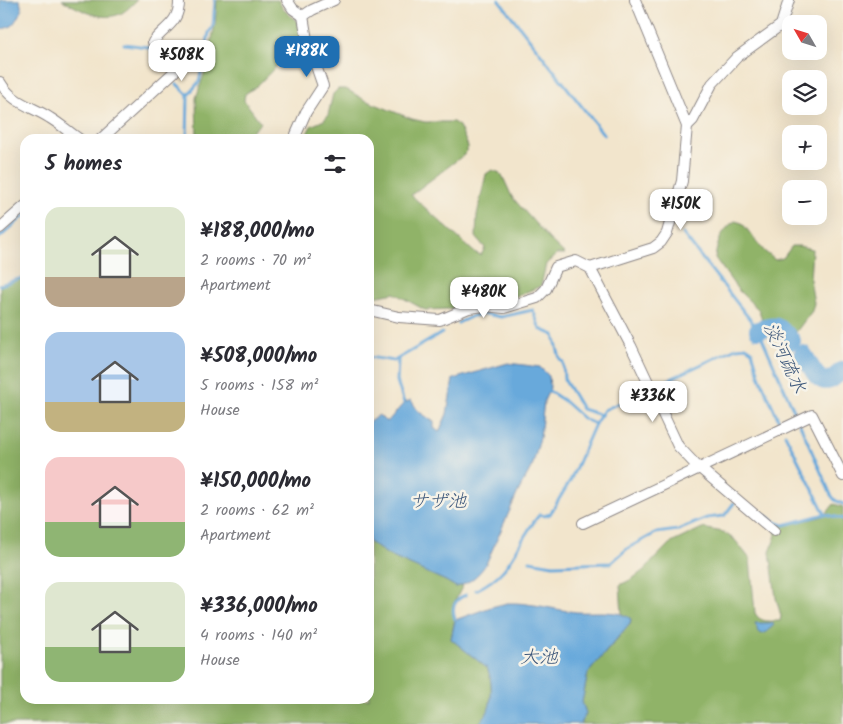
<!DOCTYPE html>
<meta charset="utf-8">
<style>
body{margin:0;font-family:Kalam,"Klee One",sans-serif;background:#f7f7f7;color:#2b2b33;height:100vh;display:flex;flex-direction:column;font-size:19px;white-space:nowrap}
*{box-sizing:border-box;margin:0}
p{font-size:16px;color:#7c7c81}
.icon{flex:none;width:28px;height:28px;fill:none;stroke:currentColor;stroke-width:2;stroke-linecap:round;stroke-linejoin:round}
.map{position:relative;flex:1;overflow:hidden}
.side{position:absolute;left:20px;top:134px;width:354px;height:570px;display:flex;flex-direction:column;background:#fff;border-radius:15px;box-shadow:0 5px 20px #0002}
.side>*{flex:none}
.needle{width:32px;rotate:309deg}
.buttons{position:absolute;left:782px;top:15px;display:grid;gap:10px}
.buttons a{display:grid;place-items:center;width:45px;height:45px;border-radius:10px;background:#fff;box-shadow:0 5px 20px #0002;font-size:25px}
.price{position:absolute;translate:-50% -42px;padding:0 11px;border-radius:10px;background:#fff;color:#222;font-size:16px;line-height:32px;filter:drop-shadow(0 1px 2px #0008)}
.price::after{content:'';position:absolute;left:50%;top:30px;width:15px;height:11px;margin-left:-8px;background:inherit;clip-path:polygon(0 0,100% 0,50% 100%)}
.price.on{background:#1f6fb2;color:#fff}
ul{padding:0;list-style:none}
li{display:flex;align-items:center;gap:15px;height:125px;padding:0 25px}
li span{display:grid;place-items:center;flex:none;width:140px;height:100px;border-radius:15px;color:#555}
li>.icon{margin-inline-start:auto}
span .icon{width:60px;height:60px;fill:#fffc;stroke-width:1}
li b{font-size:21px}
h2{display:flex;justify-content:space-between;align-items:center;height:60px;padding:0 25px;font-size:21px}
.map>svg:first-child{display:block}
.forest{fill:#90b368;stroke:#596a52}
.water{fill:#68a9db;stroke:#45668b}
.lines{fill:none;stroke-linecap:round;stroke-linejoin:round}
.stream{stroke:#68a9db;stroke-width:3}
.river{stroke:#68a9db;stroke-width:18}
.minor-casing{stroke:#8a8484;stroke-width:12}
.minor{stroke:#fff;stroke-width:10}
.labels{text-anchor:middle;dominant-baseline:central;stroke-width:5;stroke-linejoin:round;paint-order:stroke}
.water-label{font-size:19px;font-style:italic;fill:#3e587b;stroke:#f7f3e8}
</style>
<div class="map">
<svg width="843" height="724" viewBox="0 0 843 724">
<rect width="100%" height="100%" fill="#f7f3e8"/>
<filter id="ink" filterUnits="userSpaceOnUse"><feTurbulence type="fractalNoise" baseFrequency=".02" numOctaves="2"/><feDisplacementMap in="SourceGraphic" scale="10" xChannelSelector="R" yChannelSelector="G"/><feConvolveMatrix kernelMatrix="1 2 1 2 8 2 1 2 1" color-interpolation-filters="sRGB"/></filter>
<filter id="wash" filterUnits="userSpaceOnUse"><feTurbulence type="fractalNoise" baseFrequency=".0096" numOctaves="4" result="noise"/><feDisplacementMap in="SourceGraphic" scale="20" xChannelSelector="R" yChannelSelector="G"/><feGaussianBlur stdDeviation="1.12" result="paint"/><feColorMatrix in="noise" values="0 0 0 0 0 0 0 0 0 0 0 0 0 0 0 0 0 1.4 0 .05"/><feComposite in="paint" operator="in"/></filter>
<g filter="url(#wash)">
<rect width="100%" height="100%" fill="#f2e5cc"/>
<g class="forest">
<path d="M62,0h75c-4,4 -10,10 -15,13 -20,10 -43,-4 -60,-13z"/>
<polygon points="217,0 278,0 283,9 299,23 301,30 299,44 295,50 284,58 257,86 245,94 244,100 261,123 250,133 252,139 197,139 196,98 204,74 215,25"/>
<polygon points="338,89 346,89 365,100 412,119 425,122 453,122 459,126 468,146 465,154 411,195 474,252 481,255 485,248 476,237 477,215 486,174 492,170 498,172 503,177 512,197 549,239 565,254 557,254 546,264 541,286 514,297 477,299 470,303 448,309 425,310 394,293 369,298 369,139 304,139 311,126 324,120 328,115 333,94"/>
<path d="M735,221l7,2 22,28 11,9 8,-2 9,-12h7l13,3 -2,31 4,23 -2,8 -16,21 -30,1 -7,-23 -21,-20 -23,-32c2,-15 7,-29 20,-37z"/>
<path d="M25,279v420h344v-157l21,14 56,25 10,6 7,-2 -10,20v10l2,4 -4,20 36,29c6,11 6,36 -1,48 -2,3 -5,5 -8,8h-478v-440z"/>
<path d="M834,504l9,3v217h-262l5,-11 -4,-11 6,-29 42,-49 1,-5 -9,-4 -2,-30 12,-6 12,-9 25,-26 33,-16 21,4 12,8 15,19 5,54c5,10 15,8 25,8l1,-5 -5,-18 -6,-46 6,-17v-8l44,-10 5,-2z"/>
</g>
<g class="water">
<polygon points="0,0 20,0 22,11 12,26 0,30"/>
<path d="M508,363l32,4 9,9 1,12 -6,13 -4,37 -7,26 -15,28 -32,72c-7,11 -17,20 -30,23l-10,-6 -56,-25 -21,-14v-120l10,-7 6,6h3l16,-18 7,-3 7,11 16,11v6l5,4 8,-18 6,-35z"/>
<path d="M507,603c24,-1 47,7 70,9 14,1 43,-3 54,7l-1,4 -42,50 -6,29 4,11 -5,11h-103c3,-3 6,-5 8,-9 7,-11 7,-36 1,-47l-36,-29 4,-19 36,-13z"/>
<polygon points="755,623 772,623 774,625 766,632 762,634 759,632"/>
</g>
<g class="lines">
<g class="stream">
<polyline points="499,0 604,135"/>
<polyline points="124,44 148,47 161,62"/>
<polyline points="177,84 188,95"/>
<polyline points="187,139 188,95 199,82 209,33 213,26 215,0"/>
<polyline points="683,234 759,331 831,495 835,500 843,504"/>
<polyline points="0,237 25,215"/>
<polyline points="0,285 25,277"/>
<polyline points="458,323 473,316 485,314 501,317 533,310 540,329 554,335 560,359 563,362 564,379 582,409 601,415"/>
<polyline points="369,357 394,361 442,333"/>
<polyline points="398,360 397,381 404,403"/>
<polyline points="664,382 736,348 746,347 752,351 760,378 780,423"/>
<polyline points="549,391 563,400 584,419 595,424"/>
<polyline points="785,434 825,514"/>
<polyline points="761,513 775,522 784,525 825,514 843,519"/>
<polyline points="530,561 553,565 611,563 628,548 656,533 678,530 707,518 724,516 734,503"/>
<path d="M476,590c40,-19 39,-47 64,-76l4,2 6,-2 20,-33 25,-57 9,-14 35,-16"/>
<path d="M455,619c-4,-11 -1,-20 11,-24"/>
</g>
<g class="river">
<path d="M758,330c20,-7 21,-4 34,11"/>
<path d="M803,354c7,8 13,31 27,26 4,-2 9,-7 13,-10"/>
</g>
</g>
</g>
<g filter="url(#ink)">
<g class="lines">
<defs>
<g id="minor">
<polyline points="287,0 293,9 303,16"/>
<polyline points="635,0 687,126"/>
<polyline points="303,16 312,10 334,0"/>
<path d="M0,82c13,22 30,23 50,36 10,6 19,14 29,21"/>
<path d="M101,139l73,-67c1,-12 -18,-17 -21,-30 11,-15 27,-19 26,-42"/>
<polyline points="294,139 306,112 323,86 307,40 303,16"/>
<polyline points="0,228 25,206"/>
<polyline points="590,268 653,248 661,242 667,233 682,181 687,126 693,120 712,84 737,57 781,25 789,0"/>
<polyline points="369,310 399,317 440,320 469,308 485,306 504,308 537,298 546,289 556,267 576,261 590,268 631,346 678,446 695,464 774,531"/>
<polyline points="583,523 812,415 843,476"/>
</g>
</defs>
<use href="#minor" class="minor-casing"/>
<use href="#minor" class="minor"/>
</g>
</g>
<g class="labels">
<g class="water-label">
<text transform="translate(784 358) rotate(65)">淡河疏水</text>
<text x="438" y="502">サザ池</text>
<text x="539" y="658">大池</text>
</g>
</g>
</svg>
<div class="buttons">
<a><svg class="needle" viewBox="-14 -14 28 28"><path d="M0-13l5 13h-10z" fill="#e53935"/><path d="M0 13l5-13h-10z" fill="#7c7c81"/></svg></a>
<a><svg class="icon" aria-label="layers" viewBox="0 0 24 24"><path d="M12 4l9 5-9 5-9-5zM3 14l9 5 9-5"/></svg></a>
<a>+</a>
<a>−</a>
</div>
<b class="price on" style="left:307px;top:78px">¥188K</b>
<b class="price" style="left:182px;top:82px">¥508K</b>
<b class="price" style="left:681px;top:231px">¥150K</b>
<b class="price" style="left:484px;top:319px">¥480K</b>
<b class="price" style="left:653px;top:423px">¥336K</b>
<section class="side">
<h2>5 homes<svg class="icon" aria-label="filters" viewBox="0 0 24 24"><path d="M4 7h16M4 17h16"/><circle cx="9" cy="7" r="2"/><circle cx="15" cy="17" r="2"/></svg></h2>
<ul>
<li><span style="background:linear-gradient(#dfe7d0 70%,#b9a48a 0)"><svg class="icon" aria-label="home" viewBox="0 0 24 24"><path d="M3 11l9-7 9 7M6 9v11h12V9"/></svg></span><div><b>¥188,000/mo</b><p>2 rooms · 70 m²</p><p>Apartment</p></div></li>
<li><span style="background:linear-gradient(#a9c7e8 70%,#c2b280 0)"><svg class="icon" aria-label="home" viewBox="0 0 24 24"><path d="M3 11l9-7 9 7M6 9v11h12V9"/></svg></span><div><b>¥508,000/mo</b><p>5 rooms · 158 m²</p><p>House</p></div></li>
<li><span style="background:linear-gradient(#f6c9c9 65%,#8fb573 0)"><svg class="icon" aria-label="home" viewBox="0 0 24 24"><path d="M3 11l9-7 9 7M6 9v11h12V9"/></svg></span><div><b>¥150,000/mo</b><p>2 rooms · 62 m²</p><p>Apartment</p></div></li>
<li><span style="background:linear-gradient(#dfe7d0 65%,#8fb573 0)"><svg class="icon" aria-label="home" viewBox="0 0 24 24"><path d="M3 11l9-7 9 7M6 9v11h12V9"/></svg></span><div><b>¥336,000/mo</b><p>4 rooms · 140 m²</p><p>House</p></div></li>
</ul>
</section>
</div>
